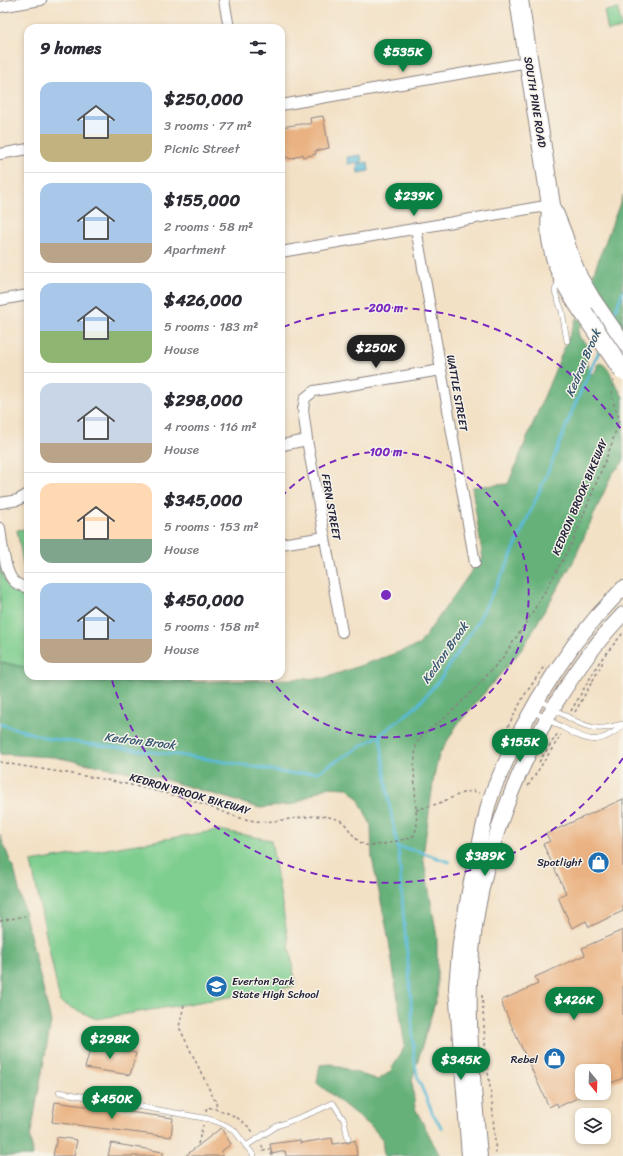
<!DOCTYPE html>
<meta charset="utf-8">
<style>
body{margin:0;font-family:Sriracha,sans-serif;background:#f7f7f7;color:#2b2b33;height:100vh;display:flex;flex-direction:column;font-size:15px;white-space:nowrap}
*{box-sizing:border-box;margin:0}
p{font-size:13px;color:#7c7c81}
.icon{flex:none;width:22px;height:22px;fill:none;stroke:currentColor;stroke-width:2;stroke-linecap:round;stroke-linejoin:round}
.map{position:relative;flex:1;overflow:hidden}
.details{position:absolute;left:24px;top:24px;width:261px;height:656px;display:flex;flex-direction:column;background:#fff;border-radius:12px;box-shadow:0 2px 6px #0003}
.details>*{flex:none}
.needle{width:26px;rotate:161deg}
.buttons{position:absolute;left:575px;top:1064px;display:grid;gap:8px}
.buttons a{display:grid;place-items:center;width:36px;height:36px;border-radius:8px;background:#fff;box-shadow:0 2px 6px #0003;font-size:20px}
.price{position:absolute;translate:-50% -34px;padding:0 9px;border-radius:14px;background:#0b8043;color:#fff;font-size:13px;line-height:26px;filter:drop-shadow(0 1px 2px #0008)}
.price::after{content:'';position:absolute;left:50%;top:24px;width:12px;height:9px;margin-left:-6px;background:inherit;clip-path:polygon(0 0,100% 0,50% 100%)}
.price.on{background:#222;color:#fff}
ul{padding:0;list-style:none}
li{display:flex;align-items:center;gap:12px;height:100px;padding:0 16px}
li+li{border-top:1px solid #e1e1e2}
li span{display:grid;place-items:center;flex:none;width:112px;height:80px;border-radius:12px;color:#555}
li>.icon{margin-inline-start:auto}
span .icon{width:48px;height:48px;fill:#fffc;stroke-width:1}
li b{font-size:17px}
h2{display:flex;justify-content:space-between;align-items:center;height:48px;padding:0 16px;font-size:17px}
.map>svg:first-child{display:block}
.green{fill:#7ece8f;stroke:#507865}
.forest{fill:#66b17a;stroke:#446a5a}
.water{fill:#57b9d6;stroke:#3c6e88}
.lines{fill:none;stroke-linecap:round;stroke-linejoin:round}
.stream{stroke:#57b9d6;stroke-width:3}
.building{fill:#eab282}
.lane-casing{stroke:#8a8280;stroke-width:6}
.street-casing{stroke:#8a8280;stroke-width:12}
.secondary-casing{stroke:#8a8280;stroke-width:16}
.highway-casing{stroke:#8a8280;stroke-width:20}
.path{stroke:#8a8280;stroke-width:1.5;stroke-dasharray:3 3;stroke-linecap:butt}
.lane{stroke:#fff;stroke-width:5}
.street{stroke:#fff;stroke-width:10}
.secondary{stroke:#fff;stroke-width:14}
.highway{stroke:#fff;stroke-width:18}
.highway-bridge-casing{stroke:#8a8280;stroke-width:20;stroke-linecap:butt}
.highway-bridge{stroke:#fff;stroke-width:18}
.ring{fill:none;stroke:#7b2cbf;stroke-width:2;stroke-dasharray:7 5}
.labels{text-anchor:middle;dominant-baseline:central;stroke-width:3;stroke-linejoin:round;paint-order:stroke}
.street-label{font-size:11px;fill:#22223b;stroke:#f7f3e8}
.poi-label{font-size:11px;fill:#22223b;stroke:#f7f3e8;text-anchor:end}
.water-label{font-size:12px;font-style:italic;fill:#355771;stroke:#f7f3e8}
.centre{fill:#7b2cbf;stroke:#f7f3e8;stroke-width:2}
.ring-label{font-size:12px;text-anchor:middle;font-weight:bold;fill:#7b2cbf;stroke:#f7f3e8;stroke-width:3;stroke-linejoin:round;paint-order:stroke}
</style>
<div class="map">
<svg width="623" height="1156" viewBox="0 0 623 1156">
<rect width="100%" height="100%" fill="#f7f3e8"/>
<filter id="ink" filterUnits="userSpaceOnUse"><feTurbulence type="fractalNoise" baseFrequency=".025" numOctaves="2"/><feDisplacementMap in="SourceGraphic" scale="8" xChannelSelector="R" yChannelSelector="G"/><feConvolveMatrix kernelMatrix="1 2 1 2 8 2 1 2 1" color-interpolation-filters="sRGB"/></filter>
<filter id="wash" filterUnits="userSpaceOnUse"><feTurbulence type="fractalNoise" baseFrequency=".012" numOctaves="4" result="noise"/><feDisplacementMap in="SourceGraphic" scale="16" xChannelSelector="R" yChannelSelector="G"/><feGaussianBlur stdDeviation="0.9" result="paint"/><feColorMatrix in="noise" values="0 0 0 0 0 0 0 0 0 0 0 0 0 0 0 0 0 1.4 0 .05"/><feComposite in="paint" operator="in"/></filter>
<g filter="url(#wash)">
<rect width="100%" height="100%" fill="#f3e1c6"/>
<g class="green">
<polygon points="618,9 622,28 608,31 604,11"/>
<polygon points="28,529 28,570 24,568 17,530"/>
<path d="M0,564c2,10 6,23 15,29 4,2 9,2 13,4v71l-28,-6z"/>
<polygon points="64,676 190,676 191,682 92,682"/>
<polygon points="219,830 271,840 296,986 96,1019 60,1002 31,862"/>
</g>
<g class="forest">
<polygon points="623,195 623,327 591,280"/>
<path d="M577,317l5,6 -1,4 -3,2c0,10 5,12 12,17 -7,10 -4,18 1,28l3,-1 3,-5v-3l3,-2 4,2 6,7 2,6 11,19v65l-11,12 -39,88 -51,87 -65,76 -18,30 -5,21 -11,80 14,81v59l-25,84 3,28 25,48h-56l-2,-17 -9,-11 -56,-45 3,-18 11,-1 47,16 12,-8 15,-26 -17,-111 -16,-77 -1,-33 -13,-27 -10,-10 -22,-1 -31,17 -35,4 -104,-31 -102,-20 -54,-3v-92l28,6v8h36l28,6h99l134,-4 94,-33 59,-83 5,-3 -11,-72 36,-3z"/>
<polygon points="0,835 15,873 51,1022 30,1138 33,1156 0,1156"/>
</g>
<g class="water">
<polygon points="361,155 362,162 348,164 347,157"/>
<polygon points="368,162 369,171 358,173 357,164"/>
</g>
<g class="lines">
<g class="stream">
<polyline points="612,319 623,291"/>
<polyline points="0,724 50,739 201,758 261,768 290,774 318,772 380,735 417,706 441,678 476,625 508,563 553,460 573,409 600,349"/>
<polyline points="380,735 389,803 399,855 404,923 410,983 414,1057 418,1079 433,1114 442,1128"/>
<polyline points="397,847 418,851 449,862"/>
</g>
</g>
<g id="blocks">
<g class="building">
<polygon points="323,116 329,148 315,151 316,154 304,157 303,154 291,159 281,155 281,127 301,124 311,124 310,118"/>
<polygon points="623,799 623,911 589,927 586,921 572,928 558,897 566,893 543,844 550,841 546,834"/>
<polygon points="623,930 623,1078 604,1086 604,1071 582,1071 582,1096 558,1107 557,1103 549,1107 503,1007 502,1000 538,984 535,977 585,955 582,948"/>
<polygon points="91,1046 136,1053 130,1075 85,1068"/>
<polygon points="55,1102 173,1118 171,1137 52,1122"/>
<polygon points="221,1128 231,1144 222,1151 223,1156 185,1156"/>
<polygon points="57,1137 77,1140 74,1156 53,1156"/>
<polygon points="332,1138 333,1144 345,1142 348,1143 355,1140 357,1156 286,1156 285,1151 272,1154 270,1144 300,1140 300,1143"/>
<polygon points="111,1143 163,1152 163,1156 108,1156"/>
</g>
</g>
</g>
<g filter="url(#ink)">
<use href="#blocks" fill-opacity="0" stroke="#8a8280" stroke-width="1"/>
<g class="lines">
<defs>
<g id="lane">
<polyline points="560,281 556,287 555,292 562,311 567,341"/>
<path d="M540,700c15,9 43,30 62,28 7,0 14,-3 21,-4"/>
<path d="M532,711c10,5 20,11 30,16 26,15 37,19 61,-2"/>
<polyline points="59,1092 209,1119 223,1124 234,1130 254,1156"/>
<polyline points="246,1146 277,1126 314,1112 333,1103 344,1120 348,1139"/>
</g>
<g id="street">
<polyline points="224,0 229,28"/>
<polyline points="0,7 41,0"/>
<polyline points="281,105 528,62"/>
<polyline points="0,154 28,149"/>
<polyline points="416,228 475,563"/>
<polyline points="281,252 551,205"/>
<polyline points="0,300 28,295"/>
<polyline points="281,446 287,444 307,440"/>
<polyline points="0,503 18,500 28,494"/>
<path d="M0,528c2,14 4,40 12,51 4,6 10,7 16,9"/>
<polyline points="281,544 325,537"/>
<polyline points="342,632 307,440 303,409 305,398 314,391 441,370"/>
</g>
<g id="secondary">
<polyline points="469,1156 458,1015 456,987 458,964 460,943 470,886 488,806 494,788 518,735 538,699 555,672 575,643 597,616 623,588"/>
<path d="M480,1156c-5,-58 -12,-117 -10,-175 4,-99 36,-194 86,-278 19,-31 41,-62 67,-89"/>
</g>
<g id="highway">
<path d="M519,0l32,205c0,11 -2,23 0,34 4,28 17,51 33,74"/>
<polyline points="555,215 563,235 569,255 579,279 591,299 623,346"/>
</g>
</defs>
<use href="#lane" class="lane-casing"/>
<use href="#street" class="street-casing"/>
<use href="#secondary" class="secondary-casing"/>
<use href="#highway" class="highway-casing"/>
<g class="path">
<polyline points="571,711 600,661 623,633"/>
<polyline points="575,712 602,664 603,659"/>
<polyline points="505,732 524,696 545,665"/>
<path d="M0,762c48,9 96,14 143,26 19,4 38,9 56,15 19,6 37,16 57,18 23,3 50,-8 73,-4 4,1 10,2 14,5 7,7 13,21 23,23 13,2 32,-5 45,-7l3,-3 3,-8 -3,-57 2,-25 6,-10 24,-18 27,-26 31,-35 28,-43 26,-44 15,-28 38,-95 8,-26c0,-6 -4,-10 -5,-16 -3,-8 -2,-16 -1,-24"/>
<polyline points="539,762 558,733"/>
<polyline points="528,786 561,735"/>
<polyline points="416,810 437,804 465,792 473,791 480,793"/>
<polyline points="0,921 25,916"/>
<polyline points="482,995 486,1057 492,1102 496,1156"/>
<polyline points="184,1005 179,1027 214,1099 217,1101 215,1109"/>
<path d="M206,1111l1,-4c19,4 34,10 46,25"/>
<polyline points="198,1144 203,1125"/>
<polyline points="262,1145 263,1151 270,1149 272,1156"/>
</g>
<use href="#lane" class="lane"/>
<use href="#street" class="street"/>
<use href="#secondary" class="secondary"/>
<use href="#highway" class="highway"/>
<defs>
<polyline id="highway-bridge" points="584,313 623,371"/>
</defs>
<use href="#highway-bridge" class="highway-bridge-casing"/>
<use href="#highway-bridge" class="highway-bridge"/>
</g>
</g>
<g class="ring">
<path d="M281 497A143 143 0 1 1 269 677"/>
<path d="M623 758A287 287 0 0 1 111 677M283 327A287 287 0 0 1 623 432"/>
</g>
<defs>
<symbol id="shop-disc" viewBox="-11 -11 22 22"><circle r="9.5" fill="#1f6fb2" stroke="#f7f3e8"/><path d="M-5-2.5h2.3a2.7 3.5 0 0 1 5.4 0H5L5.5 6h-11ZM-1.5-2.5h3a1.5 2.3 0 0 0-3 0Z" fill="#fff"/></symbol>
<symbol id="school-disc" viewBox="-11 -11 22 22"><circle r="9.5" fill="#1f6fb2" stroke="#f7f3e8"/><path d="M0-5L7-2L0 1L-7-2ZM-4 1L0 2.5L4 1V4Q0 6-4 4Z" fill="#fff"/></symbol>
</defs>
<g fill-rule="evenodd">
<use href="#shop-disc" x="586" y="850" width="25" height="25"/>
<use href="#school-disc" x="204" y="974" width="25" height="25"/>
<use href="#shop-disc" x="542" y="1046" width="25" height="25"/>
</g>
<g class="labels">
<g class="street-label">
<text transform="translate(535 102) rotate(81)">SOUTH PINE ROAD</text>
<text transform="translate(457 393) rotate(80)">WATTLE STREET</text>
<text transform="translate(580 497) rotate(-67)">KEDRON BROOK BIKEWAY</text>
<text transform="translate(331 507) rotate(80)">FERN STREET</text>
<text transform="translate(190 794) rotate(16)">KEDRON BROOK BIKEWAY</text>
</g>
<g class="poi-label">
<text x="582" y="862">Spotlight</text>
<text x="232" y="981" text-anchor="start">Everton Park<tspan x="232" dy="13">State High School</tspan></text>
<text x="538" y="1059">Rebel</text>
</g>
<g class="water-label">
<text transform="translate(583 363) rotate(-67)">Kedron Brook</text>
<text transform="translate(445 653) rotate(-55)">Kedron Brook</text>
<text transform="translate(140 741) rotate(7)">Kedron Brook</text>
</g>
</g>
<circle cx="386" cy="595" r="6" class="centre"/>
<g class="ring-label">
<text x="386" y="312">200 m</text>
<text x="386" y="456">100 m</text>
</g>
</svg>
<div class="buttons">
<a><svg class="needle" viewBox="-14 -14 28 28"><path d="M0-13l5 13h-10z" fill="#e53935"/><path d="M0 13l5-13h-10z" fill="#7c7c81"/></svg></a>
<a><svg class="icon" aria-label="layers" viewBox="0 0 24 24"><path d="M12 4l9 5-9 5-9-5zM3 14l9 5 9-5"/></svg></a>
</div>
<b class="price" style="left:403px;top:73px">$535K</b>
<b class="price" style="left:414px;top:217px">$239K</b>
<b class="price on" style="left:376px;top:369px">$250K</b>
<b class="price" style="left:520px;top:763px">$155K</b>
<b class="price" style="left:485px;top:877px">$389K</b>
<b class="price" style="left:574px;top:1021px">$426K</b>
<b class="price" style="left:110px;top:1060px">$298K</b>
<b class="price" style="left:461px;top:1081px">$345K</b>
<b class="price" style="left:112px;top:1120px">$450K</b>
<section class="details">
<h2>9 homes<svg class="icon" aria-label="filters" viewBox="0 0 24 24"><path d="M4 7h16M4 17h16"/><circle cx="9" cy="7" r="2"/><circle cx="15" cy="17" r="2"/></svg></h2>
<ul>
<li><span style="background:linear-gradient(#a9c7e8 65%,#c2b280 0)"><svg class="icon" aria-label="home" viewBox="0 0 24 24"><path d="M3 11l9-7 9 7M6 9v11h12V9"/></svg></span><div><b>$250,000</b><p>3 rooms · 77 m²</p><p>Picnic Street</p></div></li>
<li><span style="background:linear-gradient(#a9c7e8 75%,#b9a48a 0)"><svg class="icon" aria-label="home" viewBox="0 0 24 24"><path d="M3 11l9-7 9 7M6 9v11h12V9"/></svg></span><div><b>$155,000</b><p>2 rooms · 58 m²</p><p>Apartment</p></div></li>
<li><span style="background:linear-gradient(#a9c7e8 60%,#8fb573 0)"><svg class="icon" aria-label="home" viewBox="0 0 24 24"><path d="M3 11l9-7 9 7M6 9v11h12V9"/></svg></span><div><b>$426,000</b><p>5 rooms · 183 m²</p><p>House</p></div></li>
<li><span style="background:linear-gradient(#c9d6e8 75%,#b9a48a 0)"><svg class="icon" aria-label="home" viewBox="0 0 24 24"><path d="M3 11l9-7 9 7M6 9v11h12V9"/></svg></span><div><b>$298,000</b><p>4 rooms · 116 m²</p><p>House</p></div></li>
<li><span style="background:linear-gradient(#ffd9b3 70%,#7fa58c 0)"><svg class="icon" aria-label="home" viewBox="0 0 24 24"><path d="M3 11l9-7 9 7M6 9v11h12V9"/></svg></span><div><b>$345,000</b><p>5 rooms · 153 m²</p><p>House</p></div></li>
<li><span style="background:linear-gradient(#a9c7e8 70%,#b9a48a 0)"><svg class="icon" aria-label="home" viewBox="0 0 24 24"><path d="M3 11l9-7 9 7M6 9v11h12V9"/></svg></span><div><b>$450,000</b><p>5 rooms · 158 m²</p><p>House</p></div></li>
</ul>
</section>
</div>
